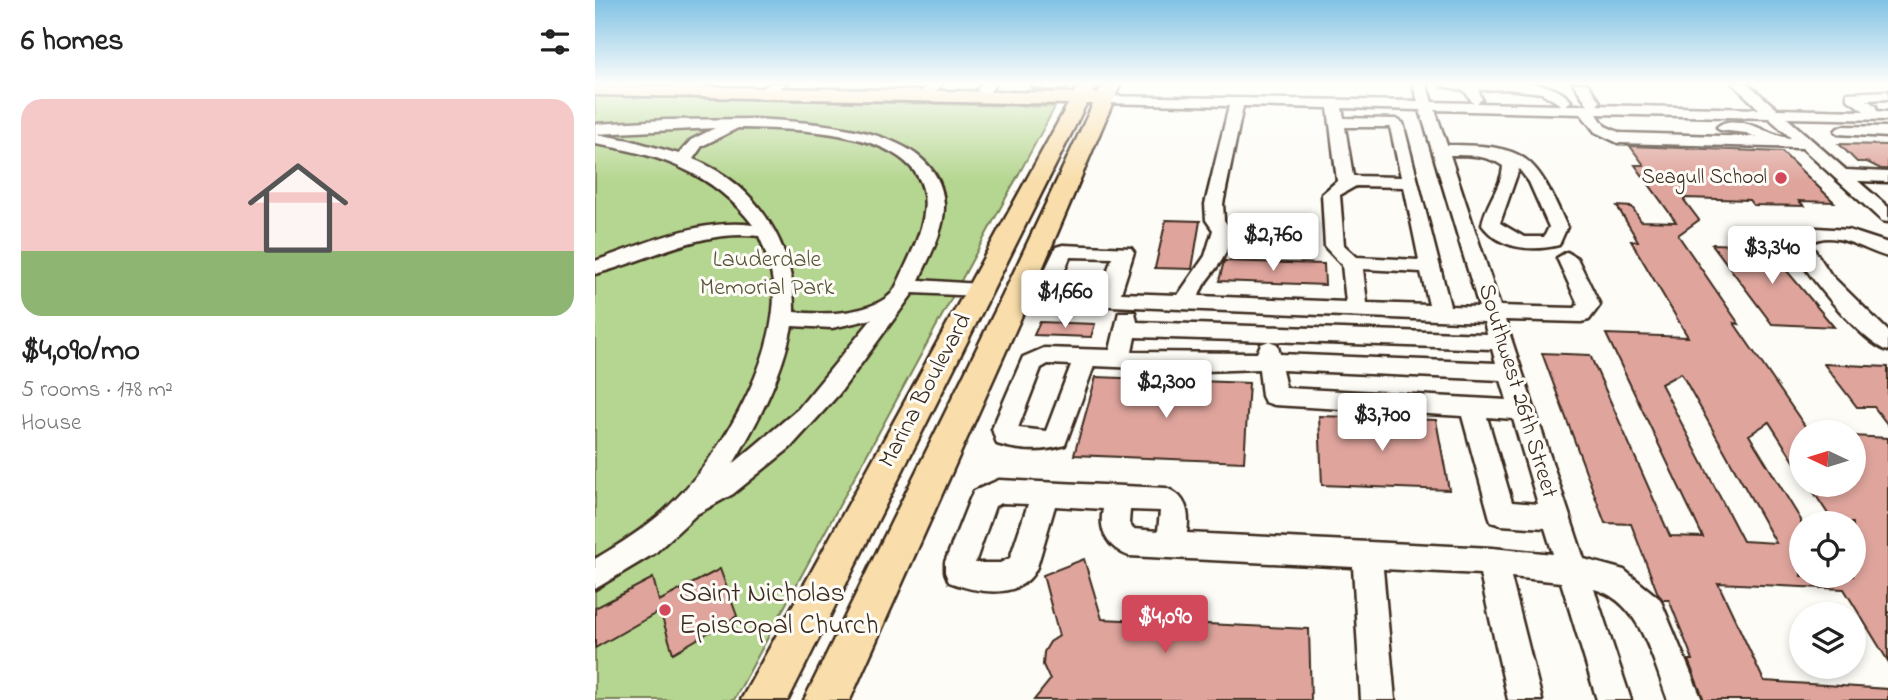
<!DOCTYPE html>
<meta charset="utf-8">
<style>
body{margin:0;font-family:"Indie Flower",sans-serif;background:#f2f2f2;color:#222;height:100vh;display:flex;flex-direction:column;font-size:26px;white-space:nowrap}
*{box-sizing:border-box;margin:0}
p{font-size:23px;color:#767676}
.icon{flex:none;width:38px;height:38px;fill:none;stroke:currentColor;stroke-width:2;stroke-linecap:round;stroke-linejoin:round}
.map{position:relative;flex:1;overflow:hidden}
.details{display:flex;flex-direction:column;background:#fff;width:595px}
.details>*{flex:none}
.needle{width:46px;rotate:274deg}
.controls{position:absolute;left:1194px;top:420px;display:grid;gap:14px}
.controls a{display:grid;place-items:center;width:77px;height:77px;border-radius:50%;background:#fff;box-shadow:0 4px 10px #0003;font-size:35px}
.price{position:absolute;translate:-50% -60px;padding:0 16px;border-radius:7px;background:#fff;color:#222;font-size:23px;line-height:46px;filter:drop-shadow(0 2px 4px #0008)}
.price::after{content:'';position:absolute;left:50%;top:42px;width:21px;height:16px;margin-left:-10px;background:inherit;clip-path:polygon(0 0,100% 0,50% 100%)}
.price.on{background:#d1495b;color:#fff}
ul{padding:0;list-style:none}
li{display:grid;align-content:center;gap:14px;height:371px;padding:0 21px}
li+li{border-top:2px solid #e0e0e0}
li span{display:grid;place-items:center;height:217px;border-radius:21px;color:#555}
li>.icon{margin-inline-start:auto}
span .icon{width:126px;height:126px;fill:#fffc;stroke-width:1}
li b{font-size:30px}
h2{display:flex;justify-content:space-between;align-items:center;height:84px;padding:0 21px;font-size:30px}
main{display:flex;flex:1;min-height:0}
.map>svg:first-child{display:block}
.green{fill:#b5d690;stroke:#788057;stroke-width:2}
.building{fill:#dfa59d;stroke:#3b2a1e;stroke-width:2;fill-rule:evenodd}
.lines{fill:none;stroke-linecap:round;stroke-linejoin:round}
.minor-casing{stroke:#3b2a1e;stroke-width:5}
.major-casing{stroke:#3b2a1e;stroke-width:5}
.minor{fill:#fdfcf7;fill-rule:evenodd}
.major{fill:#f9deab;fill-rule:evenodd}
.poi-dot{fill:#d1495b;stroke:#fdfcf7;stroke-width:2.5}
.labels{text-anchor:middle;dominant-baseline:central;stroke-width:6;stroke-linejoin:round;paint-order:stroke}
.far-poi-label{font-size:21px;fill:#3b2a1e;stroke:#fdfcf7;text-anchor:end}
.park-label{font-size:24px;fill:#5a553a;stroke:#fdfcf7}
.street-label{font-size:24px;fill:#3b2a1e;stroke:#fdfcf7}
.near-poi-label{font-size:28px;fill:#3b2a1e;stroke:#fdfcf7;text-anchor:start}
</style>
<main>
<section class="details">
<h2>6 homes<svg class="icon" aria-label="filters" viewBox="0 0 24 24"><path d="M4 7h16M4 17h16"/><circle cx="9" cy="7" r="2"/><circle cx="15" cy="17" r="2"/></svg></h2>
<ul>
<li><span style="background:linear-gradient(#f6c9c9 70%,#8fb573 0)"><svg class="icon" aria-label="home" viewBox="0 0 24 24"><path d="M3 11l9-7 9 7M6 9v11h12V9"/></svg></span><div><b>$4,090/mo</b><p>5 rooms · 178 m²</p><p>House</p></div></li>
</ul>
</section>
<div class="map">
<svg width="1293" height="700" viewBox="0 0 1293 700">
<rect width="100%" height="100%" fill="#fdfcf7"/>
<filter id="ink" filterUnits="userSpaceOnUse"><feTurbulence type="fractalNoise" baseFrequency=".0143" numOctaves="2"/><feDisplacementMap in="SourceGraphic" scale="14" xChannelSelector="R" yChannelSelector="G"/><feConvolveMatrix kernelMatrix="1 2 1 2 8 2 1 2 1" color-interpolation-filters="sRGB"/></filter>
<g filter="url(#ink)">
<polygon class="green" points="0,96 460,107 139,700 0,700"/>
<g class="building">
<polygon points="1244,144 1293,145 1293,169 1286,169 1272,162 1262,162"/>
<path d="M1035,146l152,6 52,50 -35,-1 5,5 -51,-1 -4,-5 -63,-2 -2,2 15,20 -21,15 61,89 -5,-1 75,109h-8v40l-32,-50 -20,13 52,85v56h52v-53h-19l-25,-38h44v-49l35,2v223l-44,-72 -126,-6 46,98 124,8v11h-184l-16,-40h5l-24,-60h-6l-5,-6 -27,-70 -26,-1 -63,-170 48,2 80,181 33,1 -97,-203 82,3 -57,-96h7l-21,-35 15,1 9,14 35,1 -41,-57h9zM1086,373l95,170 -33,-2 -82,-157z"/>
<polygon points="571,220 605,221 597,269 560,268"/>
<polygon points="1117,244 1171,246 1239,327 1177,324"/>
<polygon points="629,261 729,264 730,285 624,281"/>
<polygon points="445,322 500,324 496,337 439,335"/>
<polygon points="1229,364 1293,367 1293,425 1279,407 1262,407"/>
<polygon points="501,377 654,383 649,462 479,455"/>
<polygon points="724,416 841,420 854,490 727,485"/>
<polygon points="489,559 507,619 714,629 716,700 439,700 455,680 448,665 449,652 455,642 464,636 448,575"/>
<polygon points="125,569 142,616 78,653 65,611 0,648 0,608 58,578 64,601"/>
</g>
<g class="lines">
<defs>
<g id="minor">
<polygon points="176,83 192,83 175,96 165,96 165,90"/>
<polygon points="334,83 348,83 335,99 325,99 323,96"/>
<polygon points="387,83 401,83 394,93 389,94 382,90"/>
<path d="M437,83h36l2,2c-8,7 -26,4 -37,2z"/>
<path d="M817,83h14l6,19 41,1 -9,-13 -22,-4 -2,-3c35,0 108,-11 131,18l-5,4h22l-15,-22h14l13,19 -3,3 162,4 -27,-26h15l30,26 87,2 -17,-12v-6l41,-2v8l-21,1 9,6 1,5 11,1v8l-101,-2 59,52 42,2v10l-30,-1 30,26v15l-6,-1 -80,-73 -184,-5 -23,-11 -14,-18 -146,-4 12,35c80,0 88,10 120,82l-8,18c-28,7 -59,4 -77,-20 3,-21 20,-38 21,-59 -16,-11 -35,-11 -53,-11l50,151 75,2 3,-4 -21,-46 10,-6 10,6 23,47 -11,15 -8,2 -76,-2 79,239 40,11 36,29 42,101h-34c-15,-39 -27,-99 -74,-111l37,111h-34l-36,-118 -50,-5 31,123h-34l-28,-126 -97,-5 12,131h-34l-8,-133 -224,-11c-21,-8 -31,-25 -26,-47l-48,-3 -18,61c-15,34 -60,26 -88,15l-4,-10v-10l25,-63 4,-8 25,-11 167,8c21,8 24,25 21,45l305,15 61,6 -8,-26 -44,-3 -10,-3 -29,-106 -188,-11 -9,-3 -3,-6 -3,-27 -55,2 -110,-5 -29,79c-22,7 -46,6 -68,-1l-5,-15 31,-72 21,-9 66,2 9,-38h16l2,10 350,12 -3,-12 -467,-20 -7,-2 -3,-5 3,-5 7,-2 84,4 1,-4c-19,-1 -46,3 -59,-14l13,-27 7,-2 68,3 3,4 -13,41 57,2 27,-39 8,-26 -7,-10 -1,-16 24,-98 -125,-3 -7,-4 2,-3 319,5zM912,89l35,4 19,12 -84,-2 5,-4 -4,-9zM648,106l85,2 9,73 -15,13 3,53 17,18 4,37 -147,-6c4,-15 17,-25 24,-38 5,-9 6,-19 8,-28l-7,-10 -1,-16zM747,108l78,2 59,197 -29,-1 -47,-183 -7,-4 -52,-1zM1002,114l172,4 22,20c-20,-1 -56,-28 -74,-11l3,3 26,3 10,4 -135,-4 -16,-7zM750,127h45l11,50 -48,-1zM924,169l10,13 20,45 -5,10h-20l-24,-14zM761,186l48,1 15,73 -62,-3 -13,-12 -4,-50zM475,257l42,1 -6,17 -39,-1 -3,-2zM768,269l58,3 8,33 -62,-2zM540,337l134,4 -8,3 -4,9 -125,-1zM674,341l223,8 4,14 -216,-9 -3,-10zM453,364l23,1 -25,66 -28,-3 23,-60zM687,370l219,10 6,20 -221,-12zM892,417l26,2 25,85 -26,-2zM407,503l26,1 -18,54 -10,5h-25l20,-57zM535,510l30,1 -2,20 -25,-2 -4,-6z"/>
<path d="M159,119c57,4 186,6 190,85 1,27 -15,53 -25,76l60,4 7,1 3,5 -3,5 -7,1 -66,-3 -74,101 -49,54 -57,46 -36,20 -42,39 -60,36v-30c25,-15 49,-30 70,-49 53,-49 109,-144 109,-217 -1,-19 -7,-39 -15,-57 -59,-7 -109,24 -164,38v-13c49,-17 105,-43 158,-36 -40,-53 -95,-71 -158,-81v-10l34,6 50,14 12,-14 24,-12 -120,6v-10l70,-4zM143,128c47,1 121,1 161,29 42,29 24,72 6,110 -3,7 -10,23 -13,26 -22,22 -70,22 -98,19 1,-67 -37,-128 -101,-153l9,-13zM277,319l-74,90 -65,55c26,-44 49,-88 59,-138l40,2z"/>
<polygon points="1248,126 1293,127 1293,137 1243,134 1240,131 1243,128"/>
<path d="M1222,228l31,2 40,13v14c-24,-6 -53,-29 -78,-14l21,32 57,56v20c-26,-8 -88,-83 -98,-109 8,-10 15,-11 27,-14z"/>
</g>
<polygon id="major" points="484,83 502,83 497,93 503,94 508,83 526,83 436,295 255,700 209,700 408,295 498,104 491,104 193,700 146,700 473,104 0,95 0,85 479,93"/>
</defs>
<use href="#minor" class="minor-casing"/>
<use href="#major" class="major-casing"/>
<use href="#minor" class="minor"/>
<use href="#major" class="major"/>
</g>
</g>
<linearGradient id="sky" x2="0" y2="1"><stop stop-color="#81c2e4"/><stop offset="0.46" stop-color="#fefefb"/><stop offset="1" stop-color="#fefefb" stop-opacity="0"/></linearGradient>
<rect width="1293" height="181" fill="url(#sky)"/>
<g class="poi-dot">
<circle cx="1186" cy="178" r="7"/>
<circle cx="70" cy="610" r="7"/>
</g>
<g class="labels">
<g class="far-poi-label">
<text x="1172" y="178">Seagull School</text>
</g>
<g class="park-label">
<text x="172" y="260">Lauderdale<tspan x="172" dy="28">Memorial Park</tspan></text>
</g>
<g class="street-label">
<text transform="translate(331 391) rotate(-62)">Marina Boulevard</text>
<text transform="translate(922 391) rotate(73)">Southwest 26th Street</text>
</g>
<g class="near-poi-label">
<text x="84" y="594">Saint Nicholas<tspan x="84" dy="32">Episcopal Church</tspan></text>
</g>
</g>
</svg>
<div class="controls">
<a><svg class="needle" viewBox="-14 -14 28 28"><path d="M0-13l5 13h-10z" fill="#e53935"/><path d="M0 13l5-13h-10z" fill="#767676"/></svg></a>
<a><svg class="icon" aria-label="locate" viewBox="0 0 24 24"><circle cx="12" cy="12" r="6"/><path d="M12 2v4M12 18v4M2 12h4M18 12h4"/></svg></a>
<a><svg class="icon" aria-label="layers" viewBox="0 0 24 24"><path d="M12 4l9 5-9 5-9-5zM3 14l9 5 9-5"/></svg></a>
</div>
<b class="price" style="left:678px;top:273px">$2,760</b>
<b class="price" style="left:1177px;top:286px">$3,340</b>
<b class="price" style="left:470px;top:330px">$1,660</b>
<b class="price" style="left:571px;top:420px">$2,300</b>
<b class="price" style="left:787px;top:453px">$3,700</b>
<b class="price on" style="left:570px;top:655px">$4,090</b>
</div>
</main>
